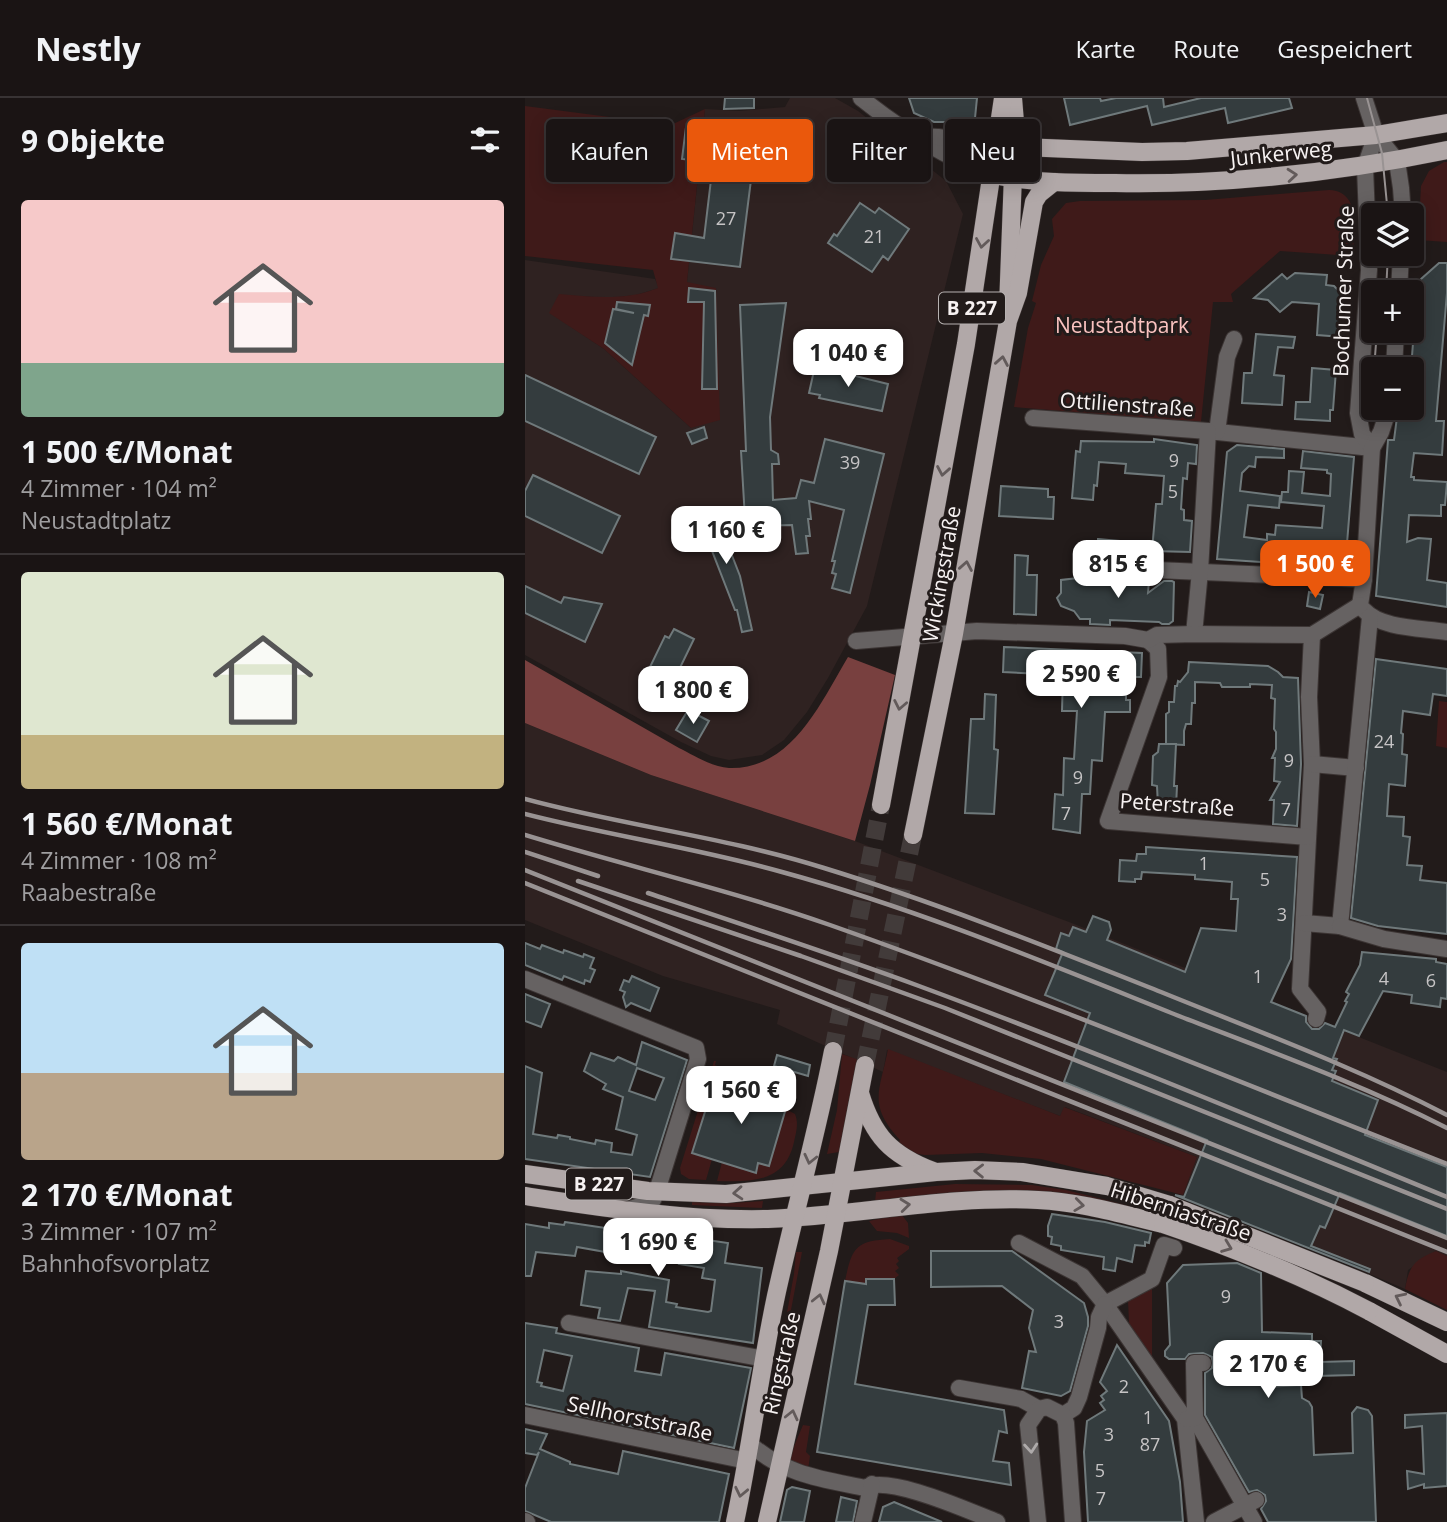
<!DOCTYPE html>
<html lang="de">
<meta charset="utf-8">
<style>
body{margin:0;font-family:"Open Sans",sans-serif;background:#231d1d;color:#f1f3f6;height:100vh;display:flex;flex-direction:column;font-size:26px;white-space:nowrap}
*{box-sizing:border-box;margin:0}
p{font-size:23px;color:#9f9ea0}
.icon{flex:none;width:38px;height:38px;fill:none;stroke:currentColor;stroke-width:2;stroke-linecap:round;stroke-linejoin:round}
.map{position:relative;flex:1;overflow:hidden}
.panel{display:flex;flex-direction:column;background:#1a1414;width:525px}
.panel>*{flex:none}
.guide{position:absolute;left:21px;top:21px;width:665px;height:63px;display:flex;gap:14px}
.buttons{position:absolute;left:836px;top:105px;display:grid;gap:14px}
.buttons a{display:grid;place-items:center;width:63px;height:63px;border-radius:7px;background:#1a1414;box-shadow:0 4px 18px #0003,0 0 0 2px #383334;font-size:35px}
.price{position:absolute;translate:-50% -60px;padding:0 16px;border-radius:14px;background:#fff;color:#222;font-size:23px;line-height:46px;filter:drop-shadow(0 2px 4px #0008)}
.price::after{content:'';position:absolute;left:50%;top:42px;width:21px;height:16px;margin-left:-10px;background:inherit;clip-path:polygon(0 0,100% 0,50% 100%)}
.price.current{background:#ea580c;color:#fff}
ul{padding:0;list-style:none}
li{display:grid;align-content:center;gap:14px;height:371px;padding:0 21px}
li+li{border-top:2px solid #383334}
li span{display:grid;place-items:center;height:217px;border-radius:7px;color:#555}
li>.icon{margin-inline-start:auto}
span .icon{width:126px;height:126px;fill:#fffc;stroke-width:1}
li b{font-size:30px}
h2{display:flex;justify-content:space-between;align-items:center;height:84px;padding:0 21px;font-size:30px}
.pill{padding:0 24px;border-radius:7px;background:#1a1414;box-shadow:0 4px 18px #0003,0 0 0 2px #383334;font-size:24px;line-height:63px}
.pill.current{background:#ea580c;color:#fff}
header{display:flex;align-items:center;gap:42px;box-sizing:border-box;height:98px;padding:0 35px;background:#1a1414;border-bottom:2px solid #383334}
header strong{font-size:33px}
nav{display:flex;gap:38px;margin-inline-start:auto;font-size:24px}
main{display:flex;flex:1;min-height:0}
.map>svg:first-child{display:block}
.built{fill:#2f2221}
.green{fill:#3f1a19}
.forest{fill:#78403f}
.building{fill:#343c3e;stroke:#6f797b;stroke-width:2;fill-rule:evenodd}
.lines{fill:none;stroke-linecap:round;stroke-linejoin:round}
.major-tunnel{stroke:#423b3a;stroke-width:18;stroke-dasharray:18 9;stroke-linecap:butt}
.minor-casing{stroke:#3c3534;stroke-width:18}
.major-casing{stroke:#3c3534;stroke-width:19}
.minor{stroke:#666262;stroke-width:16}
.major{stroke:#b1a8a8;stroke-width:18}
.tram{stroke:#999393;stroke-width:2}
.rail{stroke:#999393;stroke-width:4.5}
.major-bridge-casing{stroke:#3c3534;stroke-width:19;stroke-linecap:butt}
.major-bridge{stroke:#b1a8a8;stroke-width:18}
.oneway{stroke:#625a5a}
.oneway2{stroke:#aeaaaa}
.labels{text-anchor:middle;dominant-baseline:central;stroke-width:6;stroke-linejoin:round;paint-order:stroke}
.number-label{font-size:18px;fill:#c6c4c5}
.shield{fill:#221b1a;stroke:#b7b2b1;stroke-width:2}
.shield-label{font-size:19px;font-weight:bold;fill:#f7f2f2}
.street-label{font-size:21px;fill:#f7f2f2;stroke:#221b1a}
.park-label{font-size:21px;fill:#fbc3c0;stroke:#221b1a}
</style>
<header>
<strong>Nestly</strong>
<nav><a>Karte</a><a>Route</a><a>Gespeichert</a></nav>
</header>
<main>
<section class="panel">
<h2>9 Objekte<svg class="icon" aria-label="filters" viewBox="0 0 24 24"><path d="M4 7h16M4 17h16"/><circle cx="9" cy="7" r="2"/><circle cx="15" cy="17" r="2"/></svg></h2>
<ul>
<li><span style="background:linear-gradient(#f6c9c9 75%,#7fa58c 0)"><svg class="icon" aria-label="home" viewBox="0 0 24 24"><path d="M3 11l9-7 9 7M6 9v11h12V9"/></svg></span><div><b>1 500 €/Monat</b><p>4 Zimmer · 104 m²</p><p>Neustadtplatz</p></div></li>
<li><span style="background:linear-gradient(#dfe7d0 75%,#c2b280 0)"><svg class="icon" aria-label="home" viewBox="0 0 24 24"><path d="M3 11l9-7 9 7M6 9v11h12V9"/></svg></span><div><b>1 560 €/Monat</b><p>4 Zimmer · 108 m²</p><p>Raabestraße</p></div></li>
<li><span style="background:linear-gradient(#bfe0f5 60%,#b9a48a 0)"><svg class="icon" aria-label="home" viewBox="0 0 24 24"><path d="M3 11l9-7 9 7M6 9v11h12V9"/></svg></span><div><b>2 170 €/Monat</b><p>3 Zimmer · 107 m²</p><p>Bahnhofsvorplatz</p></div></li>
</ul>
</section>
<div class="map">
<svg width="922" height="1424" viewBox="0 0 922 1424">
<rect width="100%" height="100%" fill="#221b1a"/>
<g class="built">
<polygon points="265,0 310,0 333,13 421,83 438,116 342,508 303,580 282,614 259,642 237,657 204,662 186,658 156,644 0,557 0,162 130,181 134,190 111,197 86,200 34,197 25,215 79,251 166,330 162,184 180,11 214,13 260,9"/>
<polygon points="0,625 126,677 330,743 544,824 922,974 922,1158 911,1153 883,1172 880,1191 658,1097 672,1059 540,1009 535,1018 362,952 358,974 252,926 255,912 138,878 0,822"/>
</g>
<g class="green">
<path d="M0,8l146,19 34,-16 -18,173 29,6 4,132 -29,8 -87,-79 -55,-36 10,-19c34,3 67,7 99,-6l-5,-18 -128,-14z"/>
<polygon points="919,64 922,64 922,144 893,142 896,88 904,73"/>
<path d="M804,92c33,1 25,43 24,66l-73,-5 -49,43 2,8h-20l-12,120 -187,-15 14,-79 8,-25 -4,-2 9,-36 13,-29 -2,-17 14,-16 14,-2 125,-1z"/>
<polygon points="914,603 922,604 922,650 911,648"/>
<path d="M363,951l172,67 4,-9 133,50 -14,38 -142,-36 -59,-6 -57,2 -14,-2 -14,-7 3,-6c-33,-36 -20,-49 -12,-91z"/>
<polygon points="317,956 334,962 314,1054 302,1056 312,1012"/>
<polygon points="189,963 191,963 190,967 194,969 193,974 239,989 243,979 246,981 243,993 188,978 186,973"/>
<polygon points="186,987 183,997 185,998 167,1055 187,1061 181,1082 164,1081 156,1076 155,1070 180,990"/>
<path d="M261,1011l9,5c4,10 1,18 -1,28 -9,41 -43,40 -77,39l5,-19 34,10 2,-9 11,3z"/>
<polygon points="430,1086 507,1087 541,1092 609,1109 610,1111 350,1104 351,1094"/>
<polygon points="167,1103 207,1105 238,1103 237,1110 167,1107"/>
<polygon points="376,1116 383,1125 384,1140 372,1135 352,1133 344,1123"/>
<path d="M365,1141l19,7v3l-12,9 2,3 -3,3 3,4 -4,3 4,4 -5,4h-28v7l-21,-5c7,-33 10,-40 45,-42z"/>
<path d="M911,1153l11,5v54l-42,-21c4,-23 9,-29 31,-38z"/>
<polygon points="271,1154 277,1154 251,1291 248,1291 269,1176"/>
<polygon points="627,1189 627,1259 604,1225 603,1202"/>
<polygon points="278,1327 285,1328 281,1354 285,1358 283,1372 265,1364 264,1360"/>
</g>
<path class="forest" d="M323,559l47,18 -25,110 -15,56 -204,-66 -126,-52v-63l154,88c14,7 33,19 50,20 63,2 92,-66 119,-111z"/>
<g class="building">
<polygon points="200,0 229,0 229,10 199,11"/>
<polygon points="384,0 452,0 450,20 446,22 444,27 423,24 409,24 389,15"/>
<polygon points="539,0 575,0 576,3 591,0 638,0 639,9 676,0 764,0 767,10 703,25 700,10 627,27 622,8 545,27"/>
<polygon points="161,29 177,31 176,37 224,43 231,52 235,52 232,75 227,74 215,169 146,161 150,135 179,140 188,65 157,61"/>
<polygon points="335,105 350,115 354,110 384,131 363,162 358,158 347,174 303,145 309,136 312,138"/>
<polygon points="914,165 922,165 922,195 911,323 919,323 917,357 889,355 886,379 889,379 889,382 922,384 920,407 916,407 916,418 884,417 882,444 893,440 906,441 902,482 922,485 922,509 851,498 863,342 869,342 872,319 887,320 886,271 891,206 893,206 895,199 896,181"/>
<polygon points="770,175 802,177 801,187 809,188 817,196 817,239 792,237 794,206 767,204 755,214 743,202 729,200 757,176 762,181"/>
<polygon points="164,190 190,193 192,291 177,291 179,204 163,204"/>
<polygon points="92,204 125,207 123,218 119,217 107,267 80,245 88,211 109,215 91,211"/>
<polygon points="261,205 245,319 246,352 253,356 254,366 247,366 248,402 271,400 276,382 289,385 300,341 359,356 325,495 307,490 311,476 307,475 310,463 307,463 319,412 284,403 286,421 283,421 285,438 281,438 283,455 271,456 267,427 230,428 225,428 225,421 220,421 216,353 221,353 215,207"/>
<polygon points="731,236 770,239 768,250 753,249 749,277 759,278 757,307 717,305 719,275 727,275"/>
<polygon points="290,268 363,286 357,313 294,300 295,297 284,295"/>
<polygon points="787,270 811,272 808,312 805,312 805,323 770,321 771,304 785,304"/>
<polygon points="0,277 131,339 114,376 0,323"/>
<polygon points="179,329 182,340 167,346 162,335"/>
<polygon points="629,341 672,347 671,366 663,365 662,381 658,380 656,411 659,412 659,422 667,423 665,454 627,453 631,406 637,406 639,378 600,375 601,366 574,364 572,388 569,387 568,402 547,400 551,353 555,354 556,343 629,344"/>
<polygon points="712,347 759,351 759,360 731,359 730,369 724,368 717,375 715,393 755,398 754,410 723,407 719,439 742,442 742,436 750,437 751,427 797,430 799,408 756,404 757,394 763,394 764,373 779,374 777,395 805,398 806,376 802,375 802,372 776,370 778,353 829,359 820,470 692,461 702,354"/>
<polygon points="8,377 95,418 77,455 0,418 0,393"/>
<polygon points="476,388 523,391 523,399 529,399 528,421 474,418"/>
<polygon points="190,414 215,478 227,532 217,534 212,512 210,512 180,435 176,437 170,422"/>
<polygon points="573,441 627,446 626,461 572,459"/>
<polygon points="490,457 503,458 502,477 512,477 511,517 489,516"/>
<polygon points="562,479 624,482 623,495 639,483 647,483 649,484 648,523 644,526 637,526 634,524 585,522 585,527 565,526 565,521 555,521 549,513 536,508 532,500 536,495 536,482"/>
<polygon points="0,488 36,505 39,499 77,506 60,544 0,515"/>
<polygon points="784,494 798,497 795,511 782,508"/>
<polygon points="149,531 169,541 148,584 124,571 140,538 144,540"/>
<polygon points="479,549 617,555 616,579 601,579 601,602 605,602 605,614 580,614 577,663 567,662 565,696 557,696 555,735 528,731 530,696 538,697 539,660 549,661 552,613 537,613 538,577 478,574"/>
<polygon points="851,561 922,571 922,598 908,596 905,617 878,613 876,635 878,636 877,656 882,657 880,688 864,686 862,718 879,719 878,738 885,739 882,767 897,768 895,782 922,785 922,836 853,828 826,820"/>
<polygon points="664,564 743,568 753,574 758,579 773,580 776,666 772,728 748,726 749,702 745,702 755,684 749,683 750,660 747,660 751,651 751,634 749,631 750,601 746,600 747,587 725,586 725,589 697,589 695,585 670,584 670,605 667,605 666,626 661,626 659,633 659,647 641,646 641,616 644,614 644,604 649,604 650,588 652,588 653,583 655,584 663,574"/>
<polygon points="460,596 471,597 469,651 473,652 469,716 440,715 446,621 459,621"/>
<polygon points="163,612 184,623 172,644 151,632"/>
<polygon points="634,646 651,646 649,688 652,688 651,709 633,708 632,688 627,687 628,658 633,654"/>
<polygon points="621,749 772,759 766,861 746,904 781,918 781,924 787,931 794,931 800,925 810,929 822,904 820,903 824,896 821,894 835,867 837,854 911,861 911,864 922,866 922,901 916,900 915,909 886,905 887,897 858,893 834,938 819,932 808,960 812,961 807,972 811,973 807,983 853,1002 840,1037 922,1069 922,1138 815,1095 800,1130 795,1128 786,1148 845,1171 844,1174 650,1097 659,1099 682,1042 539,984 565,915 520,897 538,854 531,851 536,835 544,838 548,829 561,834 568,818 584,824 586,832 582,842 660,874 676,830 711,833 713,801 706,801 707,784 670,781 670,777 617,774 616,781 610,781 610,784 594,783 595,762 611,763 612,756 621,756"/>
<polygon points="0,845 15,851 17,847 38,855 39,852 58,859 59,856 69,860 65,870 70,872 65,884 60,882 59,886 39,878 37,882 0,867"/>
<polygon points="107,878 134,890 125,913 106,905 101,909 98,899 100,894 95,892 99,882 104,884"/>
<polygon points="0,896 25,906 16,929 0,923"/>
<path d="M117,944l45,18 -37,117 -125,-18v-93l17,7 -9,61 24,4 1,-3 12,2v2l25,5 1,-4 16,3 -1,9 21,3 5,-20 -21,-6 7,-32 -20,-8 3,-5 -22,-13 7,-18 23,8 4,-4 18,8zM112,970l27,10 -9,22 -26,-9z"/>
<polygon points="252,957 285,967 283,978 249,968"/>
<polygon points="201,980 264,1000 244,1068 233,1065 231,1075 167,1055 185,998 183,998 186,988 198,991"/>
<polygon points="527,1116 580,1124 626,1135 624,1145 620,1144 620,1148 610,1147 607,1164 592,1160 590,1173 578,1171 579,1159 536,1152 536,1148 526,1146 527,1139 523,1138 523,1128"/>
<polygon points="40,1124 182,1145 182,1142 203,1145 200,1165 237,1170 228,1245 124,1229 130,1193 103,1190 95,1223 73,1220 75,1210 56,1207 61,1173 96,1176 96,1173 144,1182 141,1204 152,1206 151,1209 183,1214 186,1213 190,1182 177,1180 179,1170 154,1166 155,1163 143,1161 97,1157 52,1149 50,1158 11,1154 6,1178 0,1178 0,1126 24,1130 24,1125 39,1127"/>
<polygon points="406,1153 487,1153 559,1205 563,1219 563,1228 545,1293 536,1298 497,1290 504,1253 511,1254 504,1230 508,1212 477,1188 406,1189"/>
<polygon points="712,1165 736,1175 737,1234 787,1236 787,1243 796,1243 795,1264 829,1263 829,1277 791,1278 787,1283 774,1283 773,1259 738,1257 739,1289 776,1287 777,1300 784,1304 787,1309 789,1357 828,1355 827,1315 832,1309 843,1312 847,1318 851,1424 743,1424 736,1411 741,1403 740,1397 732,1392 724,1394 680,1317 680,1275 687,1270 687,1259 678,1255 664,1256 660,1261 644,1261 640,1258 640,1253 645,1247 642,1185 658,1167"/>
<polygon points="341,1181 369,1181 370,1207 343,1207 330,1286 479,1312 482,1335 474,1333 468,1363 484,1365 486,1387 292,1354 320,1183 341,1186"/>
<path d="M0,1225l32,5 -1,5 83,15 -4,23 26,4 4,-22 86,15 -17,80 -209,-44zM19,1252l28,6 -9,35 -22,-5 1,-3 -5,-1z"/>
<polygon points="592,1247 644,1323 655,1384 658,1424 563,1424 559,1354 562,1323 580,1312 575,1305 579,1302 576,1298 582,1293 575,1284"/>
<polygon points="922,1315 922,1388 899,1390 899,1386 883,1391 882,1373 899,1376 897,1328 880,1330 880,1317"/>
<polygon points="0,1331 22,1336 15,1351 45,1364 45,1366 93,1376 98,1353 204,1376 194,1424 26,1424 0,1413 0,1390 14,1354 12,1357 0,1355"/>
<polygon points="267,1389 285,1393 279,1424 255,1424 262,1392"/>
<polygon points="316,1399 332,1403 328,1424 311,1424"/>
<polygon points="369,1404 417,1424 354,1424 358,1409"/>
</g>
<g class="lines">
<g class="major-tunnel">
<polyline points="308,953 356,707"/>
<polyline points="340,967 388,737"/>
</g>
<defs>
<g id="minor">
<path d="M336,0c41,33 83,59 132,77"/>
<polyline points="839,0 851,37 872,63 876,90 878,117"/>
<polyline points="392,38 413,39 471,48"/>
<polyline points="874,194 876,156"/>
<polyline points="869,271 871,233"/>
<polyline points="508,320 683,333 847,350"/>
<polyline points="692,334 702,259 709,241"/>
<polyline points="847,350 837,336 833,315 844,172 840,69 851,37"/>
<polyline points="562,469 839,481"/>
<polyline points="835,507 839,481 847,350 856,334 864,310"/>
<path d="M839,512c17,19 59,18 83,22"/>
<polyline points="669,536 675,473 683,333"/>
<polyline points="787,537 784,599 787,666 775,891 793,914 791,921"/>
<polyline points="623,542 633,551 634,579 583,723 783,739"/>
<polyline points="331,543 452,533 600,538 623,542 632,537 669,536 787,537 835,507"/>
<polyline points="787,666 831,670"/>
<polyline points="779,825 815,828 845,519"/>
<polyline points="815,828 859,841 922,851"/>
<polyline points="0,881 171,950 173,961 132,1093 127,1104 102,1112"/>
<polyline points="494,1145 557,1178 580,1206 660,1321 671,1424"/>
<polyline points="580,1206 627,1181 639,1147 649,1150"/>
<polyline points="44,1225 240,1261"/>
<polyline points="434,1290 496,1301 514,1311"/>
<polyline points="0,1317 222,1363"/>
<polyline points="538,1317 549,1310 554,1299 573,1230 574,1219 580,1206"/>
<polyline points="670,1320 729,1424"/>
<polyline points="662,1321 670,1320 669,1265 678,1265"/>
<path d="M226,1347c35,30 71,34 114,43 23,-14 106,24 132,34"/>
<polyline points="0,1423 2,1424"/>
<polyline points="338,1424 347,1386"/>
<polyline points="513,1424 503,1327 514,1311 522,1309 538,1317 541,1325 548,1424"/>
<polyline points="689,1424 731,1402"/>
</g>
<g id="major">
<polyline points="471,48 617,54 662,53 851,37 922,25"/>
<path d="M468,77c40,8 81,8 122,8 114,2 221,-10 332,-33"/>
<polyline points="483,209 490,24 488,0"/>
<polyline points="356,707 441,246 478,0"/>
<polyline points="388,737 429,536 483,223 493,195 509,104 514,96 529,84"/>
<path d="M335,995c13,43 31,62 73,78"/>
<polyline points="0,1076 123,1093 201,1096 411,1074 450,1072 497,1074 582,1088 645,1107"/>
<path d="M0,1098c79,12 163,25 243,23 90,-3 179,-24 270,-19 42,2 83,14 125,24"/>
<polyline points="840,1185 922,1224"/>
<polyline points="844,1213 922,1256"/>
<path d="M210,1424c16,-75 25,-151 41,-226 18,-82 41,-163 57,-245"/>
<polyline points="242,1424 304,1153 340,967"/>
</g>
</defs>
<use href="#minor" class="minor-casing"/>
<use href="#major" class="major-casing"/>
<use href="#minor" class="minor"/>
<use href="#major" class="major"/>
<g class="tram">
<polyline points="842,0 857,55 863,117"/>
<polyline points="861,194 863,156"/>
<polyline points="849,271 852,233"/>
<polyline points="846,312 849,276"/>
</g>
<g class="rail">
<path d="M0,701c99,27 201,38 299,69 114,35 226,80 337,124 96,39 194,75 286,123"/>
<path d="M0,716c85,22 173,34 257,58 136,37 267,92 397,144 90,35 182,68 268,112"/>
<path d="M0,737c101,31 205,55 305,90 207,73 412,158 617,239"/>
<polyline points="0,754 73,778"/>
<polyline points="0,772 922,1140"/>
<polyline points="53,783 276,858 420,910 922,1111"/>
<polyline points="0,785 922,1154"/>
<path d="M123,795c90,30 181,60 271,93 178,66 353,139 528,211"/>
</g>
<defs>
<g id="major-bridge">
<polyline points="645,1107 840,1185"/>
<path d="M638,1126c71,24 140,52 206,87"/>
</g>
</defs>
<use href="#major-bridge" class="major-bridge-casing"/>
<use href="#major-bridge" class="major-bridge"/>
</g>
<defs><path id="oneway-chevron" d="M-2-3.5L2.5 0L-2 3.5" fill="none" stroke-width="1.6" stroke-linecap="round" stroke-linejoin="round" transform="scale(1.75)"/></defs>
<g class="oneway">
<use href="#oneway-chevron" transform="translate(767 77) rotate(-5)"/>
<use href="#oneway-chevron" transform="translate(457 145) rotate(99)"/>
<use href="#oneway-chevron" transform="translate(477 263) rotate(-80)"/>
<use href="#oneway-chevron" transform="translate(418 373) rotate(100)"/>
<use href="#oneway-chevron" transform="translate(441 468) rotate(-80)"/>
<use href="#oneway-chevron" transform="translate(375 607) rotate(101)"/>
<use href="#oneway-chevron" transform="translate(285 1061) rotate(103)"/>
<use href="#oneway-chevron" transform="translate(454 1073) rotate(-179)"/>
<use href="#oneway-chevron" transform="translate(213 1095) rotate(176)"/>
<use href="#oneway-chevron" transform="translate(380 1107) rotate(-6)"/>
<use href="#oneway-chevron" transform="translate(554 1107) rotate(7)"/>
<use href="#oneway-chevron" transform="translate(702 1149) rotate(21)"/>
<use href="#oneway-chevron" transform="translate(875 1200) rotate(-154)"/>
<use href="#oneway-chevron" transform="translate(294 1201) rotate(-77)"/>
<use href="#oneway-chevron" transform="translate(267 1317) rotate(-77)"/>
<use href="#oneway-chevron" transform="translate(216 1394) rotate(102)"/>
</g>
<use class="oneway2" href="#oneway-chevron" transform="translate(506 1350) rotate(85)"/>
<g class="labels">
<g class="number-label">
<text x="201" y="120">27</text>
<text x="349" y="138">21</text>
<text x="649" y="362">9</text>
<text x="325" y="364">39</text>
<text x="648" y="393">5</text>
<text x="859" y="643">24</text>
<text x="764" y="662">9</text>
<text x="553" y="679">9</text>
<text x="761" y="711">7</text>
<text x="541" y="715">7</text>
<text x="679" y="765">1</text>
<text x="740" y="781">5</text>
<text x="757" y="816">3</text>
<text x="733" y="878">1</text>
<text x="859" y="880">4</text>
<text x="906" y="882">6</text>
<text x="701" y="1198">9</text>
<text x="534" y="1223">3</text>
<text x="599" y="1288">2</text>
<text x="623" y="1319">1</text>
<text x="584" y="1336">3</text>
<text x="625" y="1346">87</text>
<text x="575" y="1372">5</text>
<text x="576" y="1400">7</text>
</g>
<g class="shield">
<rect x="414" y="194.5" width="66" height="31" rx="5"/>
<rect x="41" y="1070.5" width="66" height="31" rx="5"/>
</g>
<g class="shield-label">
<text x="447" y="210">B 227</text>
<text x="74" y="1086">B 227</text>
</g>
<g class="street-label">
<text transform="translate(756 55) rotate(-6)">Junkerweg</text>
<text transform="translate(818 193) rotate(-88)">Bochumer Straße</text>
<text transform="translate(602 306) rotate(4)">Ottilienstraße</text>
<text transform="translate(416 476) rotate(-80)">Wickingstraße</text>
<text transform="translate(652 706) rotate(4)">Peterstraße</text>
<text transform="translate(656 1113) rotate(18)">Hiberniastraße</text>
<text transform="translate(256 1265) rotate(-77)">Ringstraße</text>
<text transform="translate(115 1320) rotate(12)">Sellhorststraße</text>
</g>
<g class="park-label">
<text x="597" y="227">Neustadtpark</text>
</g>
</g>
</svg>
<div class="buttons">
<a><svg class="icon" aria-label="layers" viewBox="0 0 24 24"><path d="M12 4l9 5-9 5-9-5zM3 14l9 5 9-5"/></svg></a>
<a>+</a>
<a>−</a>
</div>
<b class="price" style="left:323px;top:291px">1 040 €</b>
<b class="price" style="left:201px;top:468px">1 160 €</b>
<b class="price" style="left:593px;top:502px">815 €</b>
<b class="price current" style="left:790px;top:502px">1 500 €</b>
<b class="price" style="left:556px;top:612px">2 590 €</b>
<b class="price" style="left:168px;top:628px">1 800 €</b>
<b class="price" style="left:216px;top:1028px">1 560 €</b>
<b class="price" style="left:133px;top:1180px">1 690 €</b>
<b class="price" style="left:743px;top:1302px">2 170 €</b>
<div class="guide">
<a class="pill">Kaufen</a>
<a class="pill current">Mieten</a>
<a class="pill">Filter</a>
<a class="pill">Neu</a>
</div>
</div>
</main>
